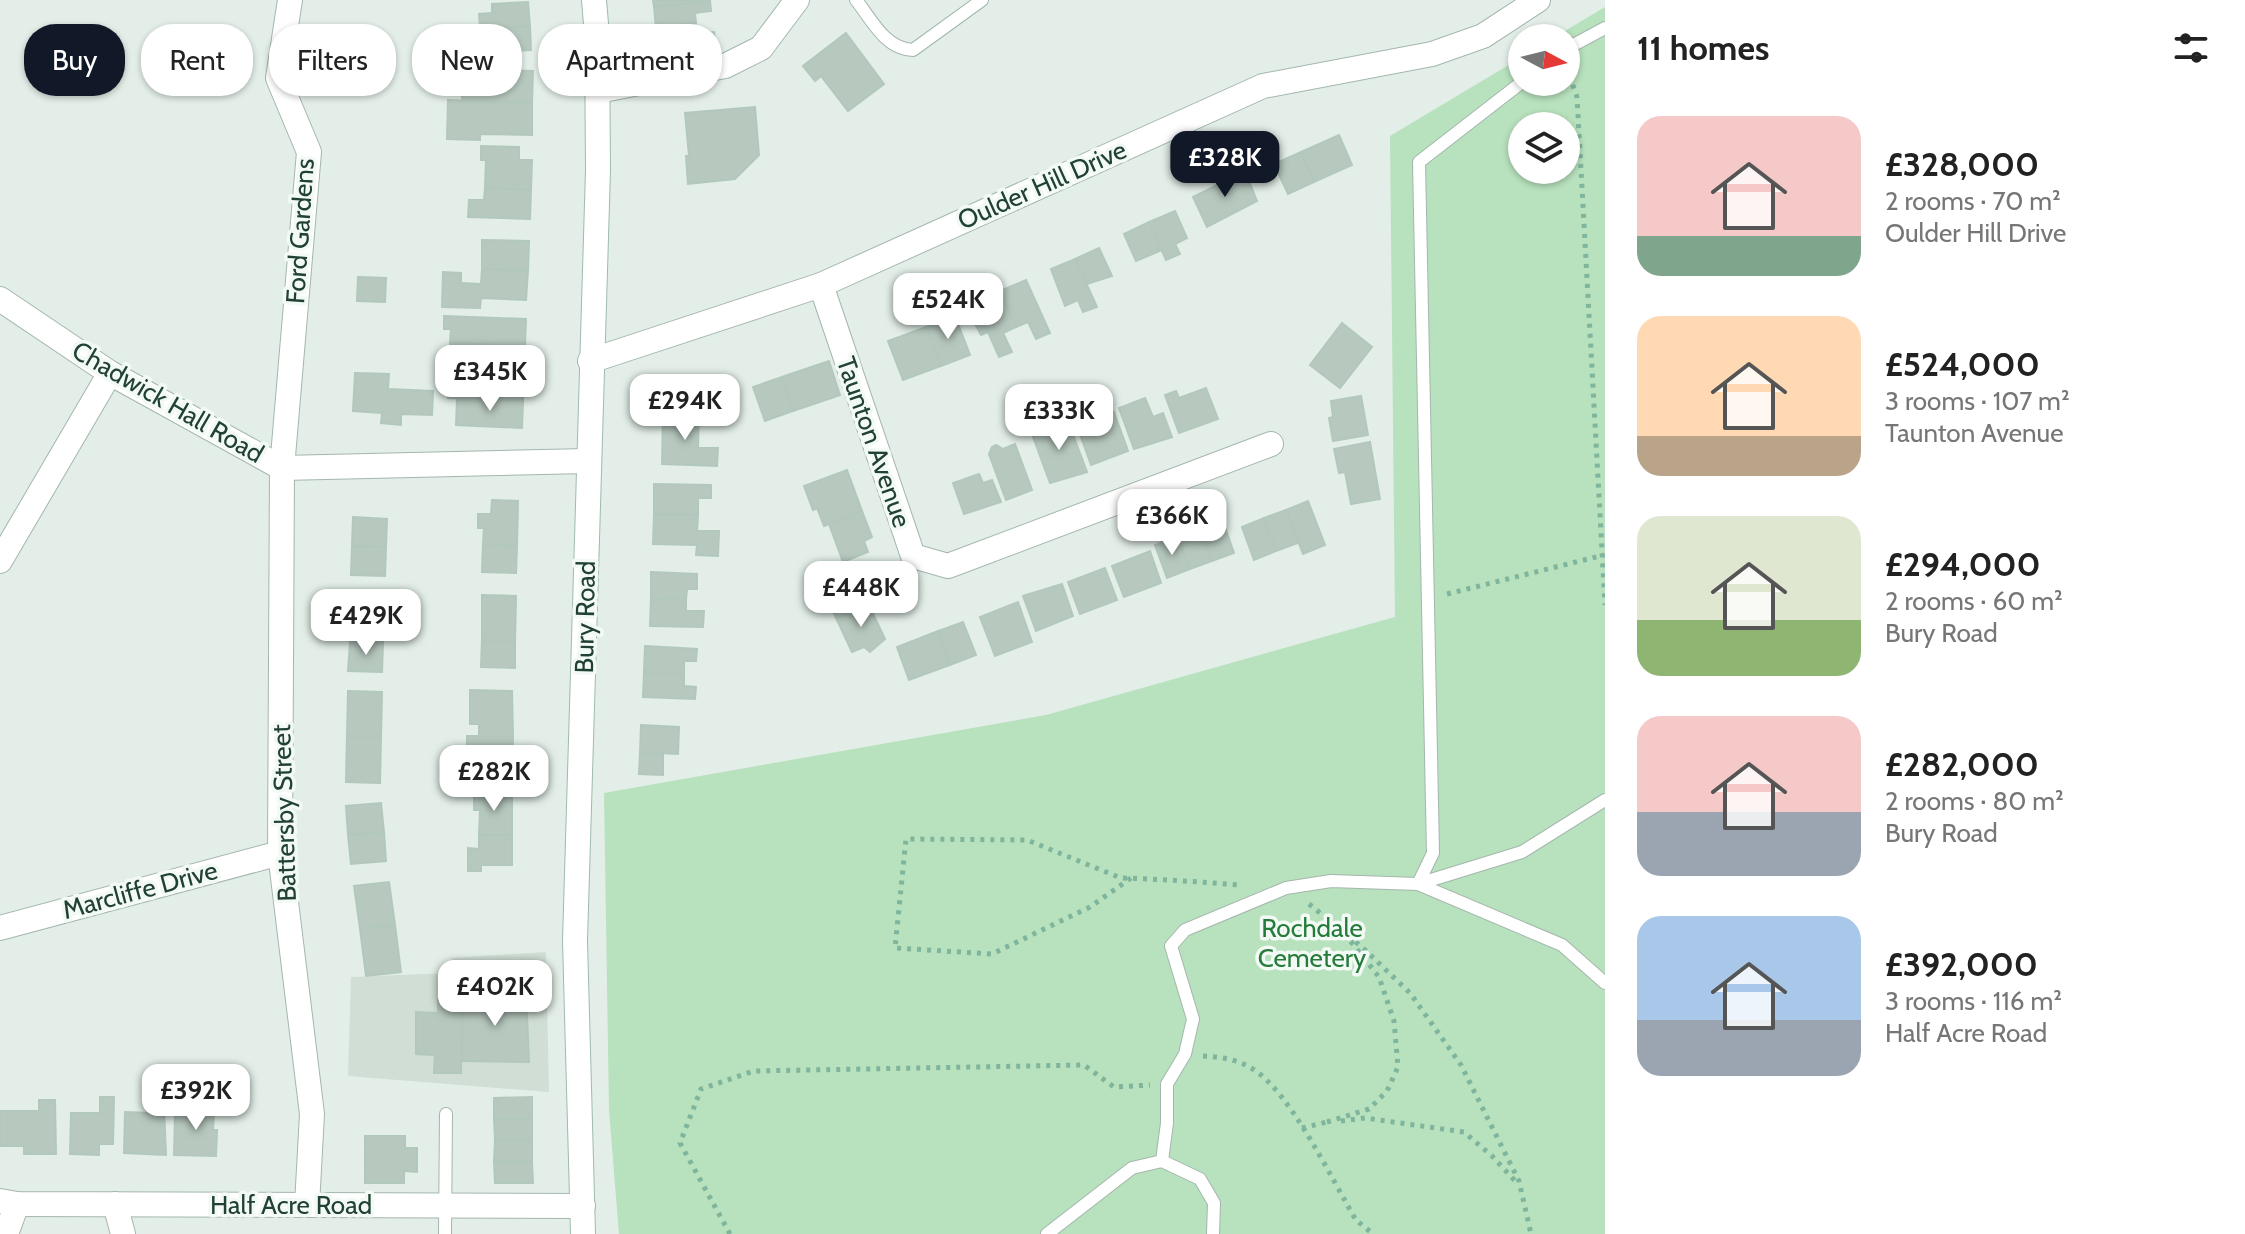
<!DOCTYPE html>
<meta charset="utf-8">
<style>
body{margin:0;font-family:Cabin,sans-serif;background:#f6f6f6;color:#222;height:100vh;display:flex;flex-direction:column;font-size:30px;white-space:nowrap}
*{box-sizing:border-box;margin:0}
p{font-size:26px;color:#767676}
.icon{flex:none;width:44px;height:44px;fill:none;stroke:currentColor;stroke-width:2;stroke-linecap:round;stroke-linejoin:round}
.map{position:relative;flex:1;overflow:hidden}
.drawer{display:flex;flex-direction:column;background:#fff;width:640px}
.drawer>*{flex:none}
.guide{position:absolute;left:24px;top:24px;width:760px;height:72px;display:flex;gap:16px}
.needle{width:52px;rotate:97deg}
.controls{position:absolute;left:1508px;top:24px;display:grid;gap:16px}
.controls a{display:grid;place-items:center;width:72px;height:72px;border-radius:50%;background:#fff;box-shadow:0 2px 6px #0004;font-size:40px}
.price{position:absolute;translate:-50% -68px;padding:0 18px;border-radius:16px;background:#fff;color:#222;font-size:26px;line-height:52px;filter:drop-shadow(0 2px 4px #0008)}
.price::after{content:'';position:absolute;left:50%;top:48px;width:24px;height:18px;margin-left:-12px;background:inherit;clip-path:polygon(0 0,100% 0,50% 100%)}
.price.selected{background:#111827;color:#fff}
ul{padding:0;list-style:none}
li{display:flex;align-items:center;gap:24px;height:200px;padding:0 32px}
li span{display:grid;place-items:center;flex:none;width:224px;height:160px;border-radius:24px;color:#555}
li>.icon{margin-inline-start:auto}
span .icon{width:96px;height:96px;fill:#fffc;stroke-width:1}
li b{font-size:34px}
h2{display:flex;justify-content:space-between;align-items:center;height:96px;padding:0 32px;font-size:34px}
.tag{padding:0 28px;border-radius:32px;background:#fff;box-shadow:0 2px 6px #0004;font-size:28px;line-height:72px}
.tag.selected{background:#111827;color:#fff}
main{display:flex;flex:1;min-height:0}
.map>svg:first-child{display:block}
.built{fill:#d0ded5}
.green{fill:#b8e1bd;fill-rule:evenodd}
.building{fill:#b7c9bf;stroke:#b3c8bd;stroke-width:2}
.lines{fill:none;stroke-linecap:round;stroke-linejoin:round}
.lane-casing{stroke:#a4b7ad;stroke-width:14}
.street-casing{stroke:#a4b7ad;stroke-width:26}
.secondary-casing{stroke:#9fbbad;stroke-width:26}
.path{stroke:#7fb59c;stroke-width:5;stroke-dasharray:4 6;stroke-linecap:butt}
.lane{stroke:#fff;stroke-width:12}
.street{stroke:#fff;stroke-width:24}
.secondary{stroke:#fff;stroke-width:24}
.labels{text-anchor:middle;dominant-baseline:central;stroke-width:7;stroke-linejoin:round;paint-order:stroke}
.street-label{font-size:26px;fill:#204133;stroke:#f3faf5}
.park-label{font-size:26px;fill:#257c3a;stroke:#f3faf5}
</style>
<main>
<div class="map">
<svg width="1605" height="1234" viewBox="0 0 1605 1234">
<rect width="100%" height="100%" fill="#e2eee7"/>
<polygon class="built" points="546,952 549,1092 348,1076 351,977 449,973 452,958"/>
<path class="green" d="M1605,7v1227h-986l-10,-124 -5,-317 442,-78 349,-98 -5,-481 132,-79v25h44v-44h-13zM1522,126h44v44h-44z"/>
<g class="building">
<polygon points="653,0 710,0 710,1 654,7"/>
<polygon points="710,1 711,11 695,13 696,23 656,28 654,7"/>
<polygon points="528,2 530,26 480,28 479,14 492,13 492,4"/>
<polygon points="696,23 697,34 714,32 715,43 658,48 656,28"/>
<polygon points="530,26 531,50 494,52 494,28"/>
<polygon points="846,33 884,84 848,111 821,76 815,81 803,66"/>
<polygon points="463,69 533,71 532,103 462,101"/>
<polygon points="448,100 532,103 532,135 480,134 480,140 447,139"/>
<polygon points="755,107 759,155 735,179 688,184 686,156 689,156 685,113"/>
<polygon points="1339,135 1352,165 1314,182 1301,152"/>
<polygon points="481,146 519,147 519,160 532,160 531,190 485,188 486,160 481,160"/>
<polygon points="1301,152 1314,182 1288,194 1274,164"/>
<polygon points="1245,171 1257,201 1207,227 1193,197"/>
<polygon points="485,188 531,190 530,219 468,217 469,200 484,200"/>
<polygon points="1175,211 1187,238 1175,244 1180,254 1166,260 1149,222"/>
<polygon points="1149,222 1162,250 1136,261 1124,234"/>
<polygon points="482,240 529,241 528,271 482,269"/>
<polygon points="1099,248 1112,276 1087,284 1075,259"/>
<polygon points="1075,259 1097,307 1083,312 1078,300 1065,306 1051,269"/>
<polygon points="482,269 528,271 526,300 481,298 480,308 442,307 443,272 461,273 461,283 481,284"/>
<polygon points="358,277 386,278 385,302 357,301"/>
<polygon points="1026,280 1050,333 1036,339 1028,322 1016,327 1000,291"/>
<polygon points="1000,291 1016,327 1003,333 1012,352 999,357 988,332 981,335 966,307"/>
<polygon points="444,316 526,319 525,346 450,343 451,329 444,329"/>
<polygon points="955,316 970,355 941,366 926,327"/>
<polygon points="1342,323 1372,347 1340,388 1310,365"/>
<polygon points="926,327 941,366 903,380 888,341"/>
<polygon points="450,343 525,346 524,373 449,371"/>
<polygon points="829,361 840,395 793,411 782,377"/>
<polygon points="449,371 524,373 523,401 448,398"/>
<polygon points="355,373 389,374 388,389 433,391 432,415 401,414 401,425 381,423 382,413 353,411"/>
<polygon points="782,377 793,411 765,421 753,387"/>
<polygon points="1206,388 1218,419 1179,433 1165,395 1176,391 1179,398"/>
<polygon points="1361,396 1368,435 1333,441 1329,418 1333,417 1331,401"/>
<polygon points="457,398 523,401 522,428 456,425"/>
<polygon points="1145,398 1153,417 1163,413 1172,437 1134,449 1119,408"/>
<polygon points="684,411 699,412 698,448 718,448 717,466 662,464 663,415 684,416"/>
<polygon points="1114,412 1128,451 1091,465 1080,434 1105,425 1101,417"/>
<polygon points="1068,421 1087,472 1050,483 1032,434"/>
<polygon points="1370,442 1380,499 1351,504 1345,472 1339,473 1334,449"/>
<polygon points="1015,444 1032,490 1006,500 989,454 992,447 996,445 1003,449"/>
<polygon points="847,470 862,511 824,526 817,508 813,510 804,486"/>
<polygon points="979,474 983,483 992,480 1001,502 964,514 953,483"/>
<polygon points="654,484 711,485 711,498 698,498 698,515 654,514"/>
<polygon points="492,500 518,501 517,546 483,544 484,528 478,528 478,514 491,514"/>
<polygon points="1308,501 1325,545 1303,554 1286,510"/>
<polygon points="1286,510 1298,543 1276,551 1264,518"/>
<polygon points="862,511 872,537 864,541 868,552 843,562 829,524"/>
<polygon points="654,514 698,515 697,531 719,531 718,556 696,555 697,545 653,544"/>
<polygon points="353,517 387,519 386,547 352,546"/>
<polygon points="1264,518 1276,551 1254,560 1242,527"/>
<polygon points="1222,519 1234,553 1212,561 1199,528"/>
<polygon points="1199,528 1212,561 1190,569 1177,536"/>
<polygon points="1177,536 1190,569 1167,578 1155,545"/>
<polygon points="483,544 517,546 516,573 482,572"/>
<polygon points="352,546 386,547 385,576 351,575"/>
<polygon points="1150,551 1161,583 1124,597 1112,566"/>
<polygon points="851,567 868,603 836,618 819,582"/>
<polygon points="1105,568 1117,600 1080,614 1068,582"/>
<polygon points="651,572 697,574 697,589 687,589 686,600 651,599"/>
<polygon points="1062,584 1073,616 1036,631 1023,596"/>
<polygon points="482,595 516,596 515,641 482,640"/>
<polygon points="651,599 686,600 686,611 704,611 703,627 650,626"/>
<polygon points="1018,602 1032,642 995,656 980,617"/>
<polygon points="868,603 885,639 870,652 864,647 852,652 836,618"/>
<polygon points="351,613 385,615 383,643 350,642"/>
<polygon points="963,622 976,655 950,665 938,631"/>
<polygon points="938,631 950,665 909,680 897,647"/>
<polygon points="482,640 515,641 515,668 481,667"/>
<polygon points="350,642 383,643 382,672 348,671"/>
<polygon points="645,646 697,649 696,661 684,661 684,673 644,672"/>
<polygon points="644,672 684,673 684,686 696,687 695,699 643,697"/>
<polygon points="470,690 512,691 513,736 479,736 479,724 470,724"/>
<polygon points="348,691 382,692 381,737 347,736"/>
<polygon points="641,725 679,727 678,754 640,752"/>
<polygon points="347,736 381,737 380,783 346,782"/>
<polygon points="467,736 513,736 512,782 467,782"/>
<polygon points="640,752 663,753 663,775 639,774"/>
<polygon points="474,792 512,792 512,835 479,835 480,810 474,810"/>
<polygon points="381,803 384,832 348,835 346,806"/>
<polygon points="384,832 386,861 351,864 348,835"/>
<polygon points="479,835 512,835 512,865 481,865 481,871 468,871 468,848 479,849"/>
<polygon points="389,882 395,925 360,929 354,886"/>
<polygon points="395,925 401,972 366,976 360,929"/>
<polygon points="463,993 526,993 529,1062 462,1061"/>
<polygon points="438,1000 462,1000 461,1073 434,1073 435,1055 416,1054 416,1012 438,1013"/>
<polygon points="204,1096 215,1096 213,1130 217,1130 216,1156 174,1155 175,1113 203,1114"/>
<polygon points="100,1097 114,1097 113,1144 99,1144 99,1155 70,1154 71,1113 100,1113"/>
<polygon points="532,1097 532,1119 494,1119 494,1098"/>
<polygon points="39,1100 55,1100 56,1154 24,1154 24,1146 0,1146 0,1111 39,1111"/>
<polygon points="154,1107 164,1107 166,1155 124,1153 125,1112 154,1113"/>
<polygon points="494,1119 532,1119 532,1140 495,1140"/>
<polygon points="365,1136 405,1136 405,1148 417,1148 417,1160 365,1160"/>
<polygon points="495,1140 532,1140 532,1162 494,1161"/>
<polygon points="365,1160 417,1160 417,1172 404,1171 404,1183 365,1183"/>
<polygon points="494,1161 532,1162 533,1183 495,1183"/>
</g>
<g class="lines">
<defs>
<g id="lane">
<path d="M856,0c16,20 29,49 57,50l69,-50"/>
<polyline points="1566,49 1605,28"/>
<polyline points="1522,82 1419,162 1433,853 1418,884 1522,852 1605,800"/>
<polyline points="1162,1161 1167,1123 1167,1084 1185,1054 1193,1019 1171,946 1185,930 1286,888 1331,881 1418,884 1562,945 1605,983"/>
<polyline points="445,1234 446,1114"/>
<polyline points="1047,1234 1132,1168 1162,1161 1200,1179 1214,1203 1213,1234"/>
</g>
<g id="street">
<polyline points="290,0 278,78 309,152 282,468 280,853 312,1114 307,1205"/>
<polyline points="598,91 725,66 761,48 797,0"/>
<polyline points="821,285 913,556 948,566 1271,444"/>
<polyline points="0,299 110,373 282,468 588,461"/>
<polyline points="590,361 821,285 1263,86 1432,54 1483,36 1538,0"/>
<polyline points="0,561 110,373"/>
<polyline points="0,928 280,853"/>
<polyline points="0,1201 17,1204 583,1206"/>
<polyline points="115,1204 123,1234"/>
<polyline points="6,1234 17,1204"/>
</g>
<polyline id="secondary" points="583,1234 575,941 598,170 597,36 594,0"/>
</defs>
<use href="#lane" class="lane-casing"/>
<use href="#street" class="street-casing"/>
<use href="#secondary" class="secondary-casing"/>
<g class="path">
<polyline points="1566,66 1577,97 1605,605"/>
<polyline points="1447,594 1604,555"/>
<path d="M1131,878l-41,29 -98,47 -97,-6 11,-109 121,1 94,38c40,1 79,4 119,7"/>
<polyline points="1309,904 1362,947 1410,993 1461,1065 1519,1181 1531,1234"/>
<path d="M1203,1056c17,1 33,3 48,12 38,21 81,112 105,152l17,14"/>
<polyline points="1341,1121 1365,1118 1464,1132 1492,1156 1517,1183"/>
<polyline points="1327,1122 1369,1109 1387,1091 1398,1067 1394,1021 1379,977 1348,938"/>
<polyline points="1302,1128 1327,1122"/>
<polyline points="730,1234 680,1143 701,1089 754,1071 1084,1065 1114,1087 1150,1085"/>
</g>
<use href="#lane" class="lane"/>
<use href="#street" class="street"/>
<use href="#secondary" class="secondary"/>
</g>
<g class="labels">
<g class="street-label">
<text transform="translate(1042 185) rotate(-24)">Oulder Hill Drive</text>
<text transform="translate(300 231) rotate(-86)">Ford Gardens</text>
<text transform="translate(168 402) rotate(30)">Chadwick Hall Road</text>
<text transform="translate(874 442) rotate(71)">Taunton Avenue</text>
<text transform="translate(585 617) rotate(-89)">Bury Road</text>
<text transform="translate(284 813) rotate(-92)">Battersby Street</text>
<text transform="translate(140 890) rotate(-15)">Marcliffe Drive</text>
<text x="291" y="1205">Half Acre Road</text>
</g>
<g class="park-label">
<text x="1312" y="928">Rochdale<tspan x="1312" dy="30">Cemetery</tspan></text>
</g>
</g>
</svg>
<div class="controls">
<a><svg class="needle" viewBox="-14 -14 28 28"><path d="M0-13l5 13h-10z" fill="#e53935"/><path d="M0 13l5-13h-10z" fill="#767676"/></svg></a>
<a><svg class="icon" aria-label="layers" viewBox="0 0 24 24"><path d="M12 4l9 5-9 5-9-5zM3 14l9 5 9-5"/></svg></a>
</div>
<b class="price selected" style="left:1225px;top:199px">£328K</b>
<b class="price" style="left:948px;top:341px">£524K</b>
<b class="price" style="left:490px;top:413px">£345K</b>
<b class="price" style="left:685px;top:442px">£294K</b>
<b class="price" style="left:1059px;top:452px">£333K</b>
<b class="price" style="left:1172px;top:557px">£366K</b>
<b class="price" style="left:861px;top:629px">£448K</b>
<b class="price" style="left:366px;top:657px">£429K</b>
<b class="price" style="left:494px;top:813px">£282K</b>
<b class="price" style="left:495px;top:1028px">£402K</b>
<b class="price" style="left:196px;top:1132px">£392K</b>
<div class="guide">
<a class="tag selected">Buy</a>
<a class="tag">Rent</a>
<a class="tag">Filters</a>
<a class="tag">New</a>
<a class="tag">Apartment</a>
</div>
</div>
<section class="drawer">
<h2>11 homes<svg class="icon" aria-label="filters" viewBox="0 0 24 24"><path d="M4 7h16M4 17h16"/><circle cx="9" cy="7" r="2"/><circle cx="15" cy="17" r="2"/></svg></h2>
<ul>
<li><span style="background:linear-gradient(#f6c9c9 75%,#7fa58c 0)"><svg class="icon" aria-label="home" viewBox="0 0 24 24"><path d="M3 11l9-7 9 7M6 9v11h12V9"/></svg></span><div><b>£328,000</b><p>2 rooms · 70 m²</p><p>Oulder Hill Drive</p></div></li>
<li><span style="background:linear-gradient(#ffd9b3 75%,#b9a48a 0)"><svg class="icon" aria-label="home" viewBox="0 0 24 24"><path d="M3 11l9-7 9 7M6 9v11h12V9"/></svg></span><div><b>£524,000</b><p>3 rooms · 107 m²</p><p>Taunton Avenue</p></div></li>
<li><span style="background:linear-gradient(#dfe7d0 65%,#8fb573 0)"><svg class="icon" aria-label="home" viewBox="0 0 24 24"><path d="M3 11l9-7 9 7M6 9v11h12V9"/></svg></span><div><b>£294,000</b><p>2 rooms · 60 m²</p><p>Bury Road</p></div></li>
<li><span style="background:linear-gradient(#f6c9c9 60%,#9aa5b1 0)"><svg class="icon" aria-label="home" viewBox="0 0 24 24"><path d="M3 11l9-7 9 7M6 9v11h12V9"/></svg></span><div><b>£282,000</b><p>2 rooms · 80 m²</p><p>Bury Road</p></div></li>
<li><span style="background:linear-gradient(#a9c7e8 65%,#9aa5b1 0)"><svg class="icon" aria-label="home" viewBox="0 0 24 24"><path d="M3 11l9-7 9 7M6 9v11h12V9"/></svg></span><div><b>£392,000</b><p>3 rooms · 116 m²</p><p>Half Acre Road</p></div></li>
</ul>
</section>
</main>
